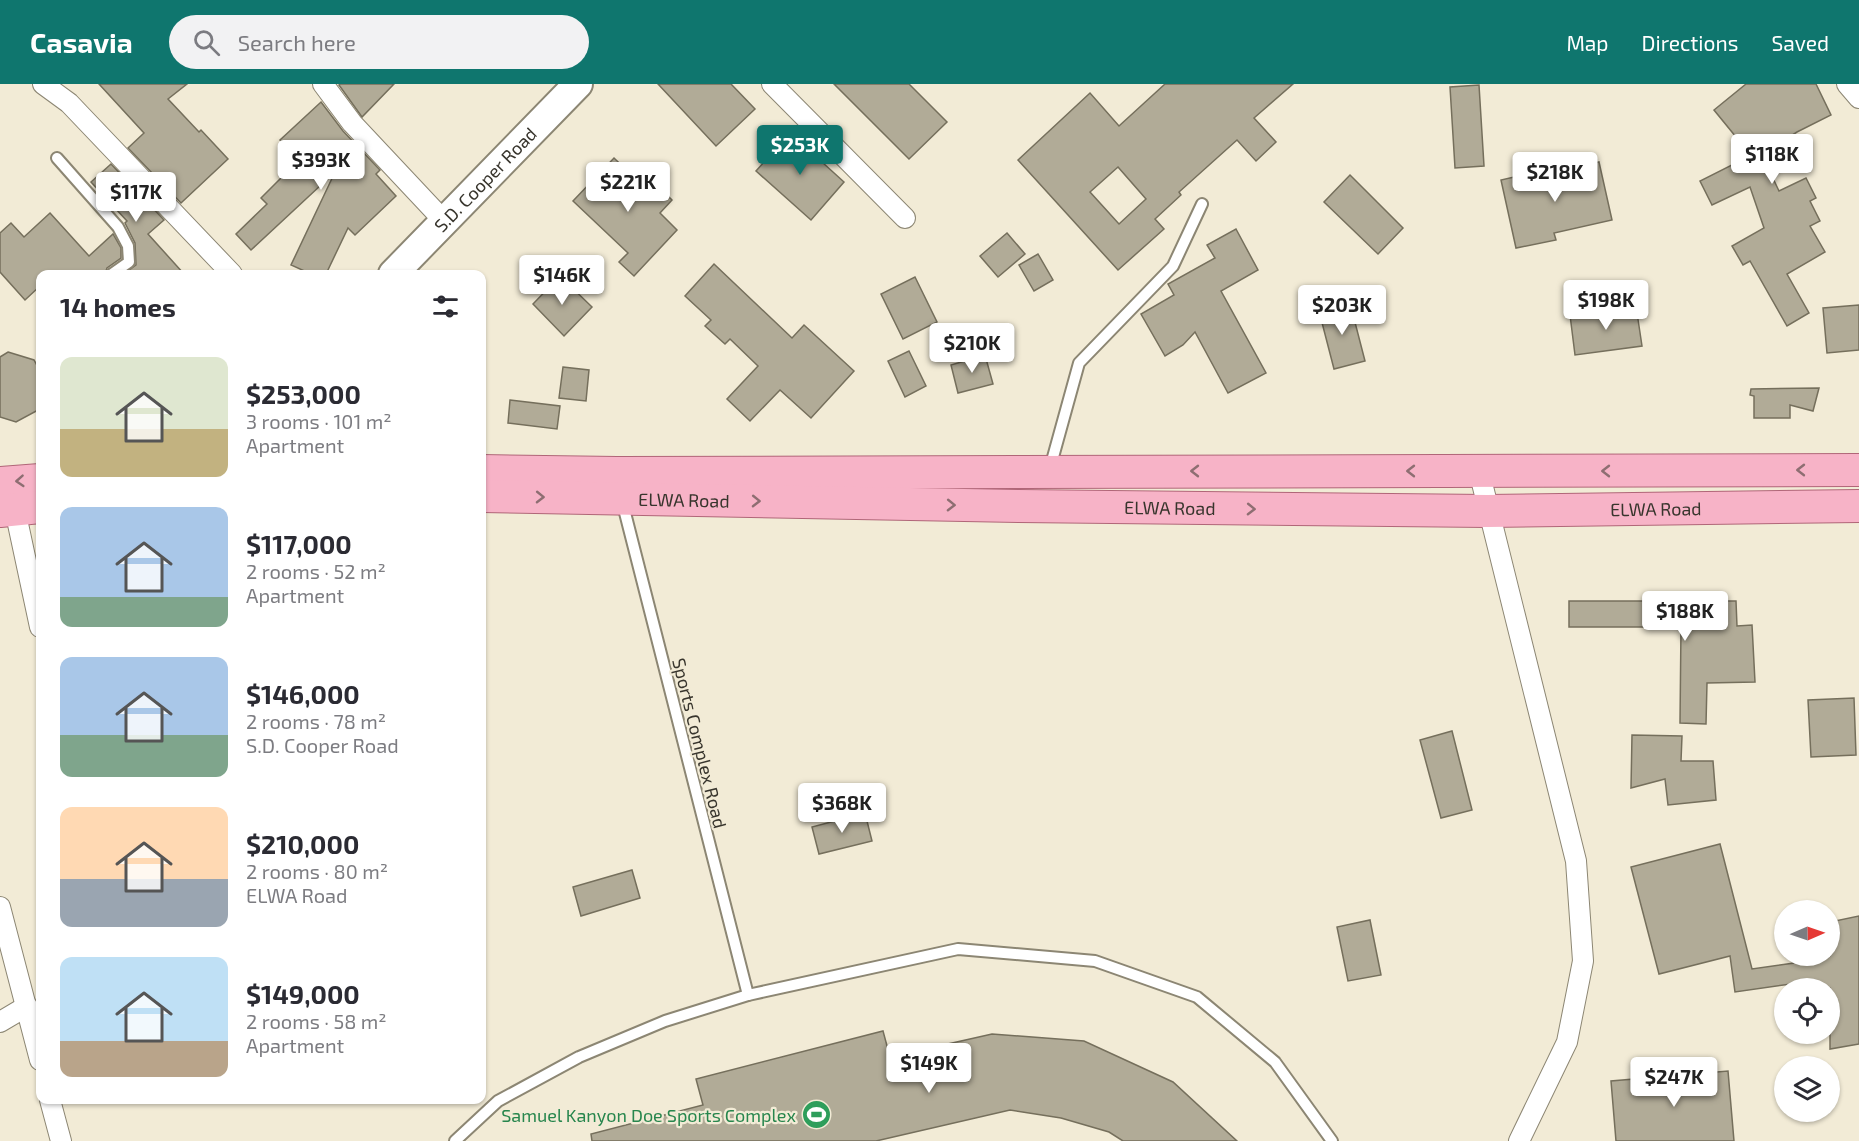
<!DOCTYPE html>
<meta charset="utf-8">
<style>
body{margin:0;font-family:"Exo 2",sans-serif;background:#f2f2f3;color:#2b2b33;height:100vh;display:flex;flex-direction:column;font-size:22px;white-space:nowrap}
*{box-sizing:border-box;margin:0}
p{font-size:20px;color:#7c7c81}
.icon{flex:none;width:33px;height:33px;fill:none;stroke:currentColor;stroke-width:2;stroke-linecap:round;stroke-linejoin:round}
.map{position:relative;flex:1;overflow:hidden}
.panel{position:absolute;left:36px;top:186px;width:450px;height:834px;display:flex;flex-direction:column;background:#fff;border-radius:12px;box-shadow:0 2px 4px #0004}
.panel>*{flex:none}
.needle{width:39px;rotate:88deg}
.fabs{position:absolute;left:1774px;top:816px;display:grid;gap:12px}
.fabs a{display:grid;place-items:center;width:66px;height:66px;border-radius:50%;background:#fff;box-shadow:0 2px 4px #0004;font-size:30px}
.price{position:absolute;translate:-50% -51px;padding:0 14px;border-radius:6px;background:#fff;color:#222;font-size:20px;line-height:39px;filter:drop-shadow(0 2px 3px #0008)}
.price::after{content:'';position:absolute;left:50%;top:36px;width:18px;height:14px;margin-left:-9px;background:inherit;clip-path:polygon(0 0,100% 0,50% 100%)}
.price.current{background:#0f766e;color:#fff}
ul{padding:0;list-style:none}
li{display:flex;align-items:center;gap:18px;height:150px;padding:0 24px}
li span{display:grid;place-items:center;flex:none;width:168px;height:120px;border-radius:12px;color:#555}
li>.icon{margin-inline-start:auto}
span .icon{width:72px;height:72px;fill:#fffc;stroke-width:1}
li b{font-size:26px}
h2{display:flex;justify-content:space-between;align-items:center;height:72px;padding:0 24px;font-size:26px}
header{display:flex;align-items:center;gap:36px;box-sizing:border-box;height:84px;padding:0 30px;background:#0f766e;color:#fff}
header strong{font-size:28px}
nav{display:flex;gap:33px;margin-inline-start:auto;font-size:21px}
.search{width:420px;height:54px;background:#f2f2f3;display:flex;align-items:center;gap:15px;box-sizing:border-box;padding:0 21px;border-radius:33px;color:#7c7c81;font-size:22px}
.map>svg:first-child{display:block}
.building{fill:#b1ab97;stroke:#756f5c;stroke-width:1.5;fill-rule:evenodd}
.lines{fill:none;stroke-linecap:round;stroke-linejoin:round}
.lane-casing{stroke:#8c8673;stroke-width:14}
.street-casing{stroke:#8c8673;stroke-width:22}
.secondary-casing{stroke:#8c8673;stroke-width:32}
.primary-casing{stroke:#b06678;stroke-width:34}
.lane{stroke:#fff;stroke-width:10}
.street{stroke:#fff;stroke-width:20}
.secondary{stroke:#fff;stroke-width:28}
.primary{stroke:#f7b3c7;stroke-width:32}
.oneway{stroke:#8e6e72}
.labels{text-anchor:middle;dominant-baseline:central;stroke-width:4.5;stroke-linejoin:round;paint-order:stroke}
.street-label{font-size:18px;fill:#38352d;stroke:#f2ebd6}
.leisure-label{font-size:18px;fill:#27864d;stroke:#f2ebd6;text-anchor:end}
</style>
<header>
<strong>Casavia</strong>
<div class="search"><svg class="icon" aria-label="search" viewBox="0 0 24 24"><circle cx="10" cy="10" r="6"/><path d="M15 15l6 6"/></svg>Search here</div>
<nav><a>Map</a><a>Directions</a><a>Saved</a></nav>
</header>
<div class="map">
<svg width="1859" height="1057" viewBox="0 0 1859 1057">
<rect width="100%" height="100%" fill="#f2ebd6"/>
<g class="building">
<polygon points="99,0 187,0 168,15 199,48 201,46 228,75 181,119 128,64 144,49"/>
<polygon points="340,0 394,0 362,33 339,1"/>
<polygon points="658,0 731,0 755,25 716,62"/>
<polygon points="834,0 909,0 947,38 909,75"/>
<path d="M1165,0h128l-39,34 22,24 -20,19 -19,-21 -58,52 2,3 -26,24 9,10 -46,41 -100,-110 72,-67 29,33zM1118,83l28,32 -27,25 -29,-32z"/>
<polygon points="1746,0 1816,0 1831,31 1797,48 1762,71 1779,107 1806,94 1816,114 1810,117 1820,137 1810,142 1825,168 1787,190 1809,229 1787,242 1750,177 1743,181 1732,162 1764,144 1750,103 1712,121 1700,97 1738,78 1734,69 1745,64 1714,26"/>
<polygon points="1479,1 1484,82 1455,84 1450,3"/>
<polygon points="321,18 343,47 380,86 376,90 396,112 355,151 348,144 326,190 311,190 291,181 335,88 251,166 236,150 267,120 261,114 288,87 280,78 291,67 280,56"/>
<polygon points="790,49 844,98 811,136 756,87"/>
<polygon points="614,74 644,103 651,95 672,116 660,129 677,146 634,192 619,178 628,169 573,117"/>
<polygon points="1599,78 1612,136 1554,149 1556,156 1516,164 1501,96 1540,87 1541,91"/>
<polygon points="111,80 164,136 148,150 184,190 124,190 136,181 135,159 125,139 127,137 91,98"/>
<polygon points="1350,91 1403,144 1378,170 1324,118"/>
<polygon points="50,129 89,172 113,150 121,164 121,174 107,184 105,190 40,190 40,202 25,216 0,188 0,149 11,139 24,153"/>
<polygon points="1236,145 1258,186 1221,207 1266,289 1228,309 1195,248 1183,261 1165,272 1141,230 1174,211 1168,200 1215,174 1207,161"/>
<polygon points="1007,149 1025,170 998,193 980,172"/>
<polygon points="1038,170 1053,196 1034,207 1019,181"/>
<polygon points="714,180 792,254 804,241 854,287 811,334 780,306 750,337 727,315 758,282 730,255 725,260 705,242 711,236 685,212"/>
<polygon points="560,192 592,223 564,252 533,220"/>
<polygon points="915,193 937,238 903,255 881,210"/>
<polygon points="1350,219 1365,277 1334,285 1319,227"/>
<polygon points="1859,221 1859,266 1827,269 1823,224"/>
<polygon points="1636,222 1642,262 1575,271 1570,231"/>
<polygon points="909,267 926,302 905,313 888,277"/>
<polygon points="8,268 34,276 40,287 40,325 16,338 0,333 0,273"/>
<polygon points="985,271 993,300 958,309 951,281"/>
<polygon points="563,283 589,286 586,317 559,314"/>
<polygon points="1819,304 1813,327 1790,321 1790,334 1754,334 1754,312 1750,311 1751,305"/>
<polygon points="510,316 560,322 557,345 508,339"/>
<polygon points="1569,517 1736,517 1737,542 1752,541 1755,598 1707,599 1706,640 1680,639 1681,543 1569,543"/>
<polygon points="1854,614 1856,671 1811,673 1808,616"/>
<polygon points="1452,647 1472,726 1441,734 1420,656"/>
<polygon points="1632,651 1682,652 1681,677 1713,677 1716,716 1668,721 1665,695 1631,704"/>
<polygon points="865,729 872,757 819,770 812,743"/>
<polygon points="1720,760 1752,885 1794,879 1793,872 1830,872 1830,838 1859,832 1859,960 1830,965 1830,904 1799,904 1798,899 1735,908 1730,872 1659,890 1631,783"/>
<polygon points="632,786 640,814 581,832 573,803"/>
<polygon points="1370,836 1381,891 1348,897 1337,843"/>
<polygon points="883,947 890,973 992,950 1084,957 1173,998 1237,1057 1123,1057 1109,1048 1061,1034 1010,1026 876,1057 592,1057 591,1050 703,1021 696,995"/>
<polygon points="1728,987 1734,1057 1616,1057 1611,997"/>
</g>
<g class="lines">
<defs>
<g id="lane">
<polyline points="57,74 118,143 128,162 129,178 112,190"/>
<polyline points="1050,384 1079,279 1173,182 1202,120"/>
<polyline points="622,417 748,911"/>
<polyline points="455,1057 498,1017 579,973 665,937 748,911 958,865 1095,877 1197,913 1275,978 1332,1057"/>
</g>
<g id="street">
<polyline points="43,0 69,19 232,190"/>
<polyline points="323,0 352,39 444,137"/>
<polyline points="772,0 905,134"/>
<polyline points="1847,0 1859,14"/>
<polyline points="1479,387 1576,777 1583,877 1567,958 1519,1057"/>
<polyline points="15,426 40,543"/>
<polyline points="0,823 40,976"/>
<polyline points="0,938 27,922"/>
<polyline points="50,1016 61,1057"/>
</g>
<g id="secondary">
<path id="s1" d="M393,190l185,-190"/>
</g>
<g id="primary">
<polyline points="482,387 617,389 1859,386"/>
<polyline points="0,399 40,396"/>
<path id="s2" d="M482,412l537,10 468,5 372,-5"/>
<polyline points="0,427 40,423"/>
</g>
</defs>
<use href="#lane" class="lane-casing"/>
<use href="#street" class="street-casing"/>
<use href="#secondary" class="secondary-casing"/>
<use href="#primary" class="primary-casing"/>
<use href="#lane" class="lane"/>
<use href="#street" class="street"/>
<use href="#secondary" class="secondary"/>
<use href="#primary" class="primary"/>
</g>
<defs><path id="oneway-chevron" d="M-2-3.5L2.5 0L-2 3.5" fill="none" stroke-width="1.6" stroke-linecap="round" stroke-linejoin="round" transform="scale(1.5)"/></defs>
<g class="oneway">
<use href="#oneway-chevron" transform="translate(1801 386) rotate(180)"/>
<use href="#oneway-chevron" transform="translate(1195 387) rotate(-180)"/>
<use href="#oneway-chevron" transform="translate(1411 387) rotate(-180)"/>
<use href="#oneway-chevron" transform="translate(1606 387) rotate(180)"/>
<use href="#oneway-chevron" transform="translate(20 397) rotate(176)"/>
<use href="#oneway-chevron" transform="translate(540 413) rotate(1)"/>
<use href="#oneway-chevron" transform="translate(756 417) rotate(1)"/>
<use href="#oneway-chevron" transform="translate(951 421) rotate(1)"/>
<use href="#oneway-chevron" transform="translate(1251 425) rotate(1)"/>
</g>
<defs>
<symbol id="stadium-disc" viewBox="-11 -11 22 22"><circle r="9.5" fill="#2e9e5b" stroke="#f2ebd6"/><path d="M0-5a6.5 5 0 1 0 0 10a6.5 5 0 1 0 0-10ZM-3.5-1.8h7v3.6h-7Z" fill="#fff"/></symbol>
</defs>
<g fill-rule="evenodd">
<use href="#stadium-disc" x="800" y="1014" width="33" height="33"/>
</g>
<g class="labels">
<g class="street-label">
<text stroke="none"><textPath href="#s1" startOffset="132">S.D. Cooper Road</textPath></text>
<text stroke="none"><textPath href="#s2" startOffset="202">ELWA Road</textPath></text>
<text stroke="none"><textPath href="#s2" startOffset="688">ELWA Road</textPath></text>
<text stroke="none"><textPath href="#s2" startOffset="1174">ELWA Road</textPath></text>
<text transform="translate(700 659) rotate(76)">Sports Complex Road</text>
</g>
<g class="leisure-label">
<text x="796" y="1031">Samuel Kanyon Doe Sports Complex</text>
</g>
</g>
</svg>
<div class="fabs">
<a><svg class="needle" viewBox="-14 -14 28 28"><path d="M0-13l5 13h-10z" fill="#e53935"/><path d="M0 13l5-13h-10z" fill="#7c7c81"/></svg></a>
<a><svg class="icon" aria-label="locate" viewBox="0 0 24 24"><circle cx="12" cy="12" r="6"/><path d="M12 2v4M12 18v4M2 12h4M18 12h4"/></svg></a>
<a><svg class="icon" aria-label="layers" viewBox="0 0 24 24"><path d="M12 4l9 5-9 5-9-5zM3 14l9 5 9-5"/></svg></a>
</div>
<b class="price current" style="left:800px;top:92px">$253K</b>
<b class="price" style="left:1772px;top:101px">$118K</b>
<b class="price" style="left:321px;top:107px">$393K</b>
<b class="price" style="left:1555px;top:119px">$218K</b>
<b class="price" style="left:628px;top:129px">$221K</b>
<b class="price" style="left:136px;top:139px">$117K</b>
<b class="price" style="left:562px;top:222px">$146K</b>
<b class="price" style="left:1606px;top:247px">$198K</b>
<b class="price" style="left:1342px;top:252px">$203K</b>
<b class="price" style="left:972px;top:290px">$210K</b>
<b class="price" style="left:1685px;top:558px">$188K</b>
<b class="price" style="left:842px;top:750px">$368K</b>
<b class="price" style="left:929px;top:1010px">$149K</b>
<b class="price" style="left:1674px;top:1024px">$247K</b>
<section class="panel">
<h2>14 homes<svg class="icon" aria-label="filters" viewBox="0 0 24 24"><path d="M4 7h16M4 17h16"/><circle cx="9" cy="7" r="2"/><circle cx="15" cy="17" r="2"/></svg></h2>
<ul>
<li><span style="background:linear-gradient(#dfe7d0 60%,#c2b280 0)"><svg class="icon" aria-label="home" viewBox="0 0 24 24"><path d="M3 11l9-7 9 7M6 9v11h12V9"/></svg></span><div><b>$253,000</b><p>3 rooms · 101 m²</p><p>Apartment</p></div></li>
<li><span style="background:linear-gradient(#a9c7e8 75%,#7fa58c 0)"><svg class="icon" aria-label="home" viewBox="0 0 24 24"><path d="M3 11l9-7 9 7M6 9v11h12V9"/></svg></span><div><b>$117,000</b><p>2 rooms · 52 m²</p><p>Apartment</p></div></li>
<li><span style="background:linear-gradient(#a9c7e8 65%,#7fa58c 0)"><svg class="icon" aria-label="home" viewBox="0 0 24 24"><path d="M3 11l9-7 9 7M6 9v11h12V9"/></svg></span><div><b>$146,000</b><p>2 rooms · 78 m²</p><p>S.D. Cooper Road</p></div></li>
<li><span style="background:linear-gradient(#ffd9b3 60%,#9aa5b1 0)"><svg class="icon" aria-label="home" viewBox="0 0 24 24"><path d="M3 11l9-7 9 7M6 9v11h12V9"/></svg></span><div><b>$210,000</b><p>2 rooms · 80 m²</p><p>ELWA Road</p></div></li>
<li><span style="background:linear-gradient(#bfe0f5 70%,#b9a48a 0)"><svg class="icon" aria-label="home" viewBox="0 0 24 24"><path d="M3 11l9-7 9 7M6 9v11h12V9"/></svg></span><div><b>$149,000</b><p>2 rooms · 58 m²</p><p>Apartment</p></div></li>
</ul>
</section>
</div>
